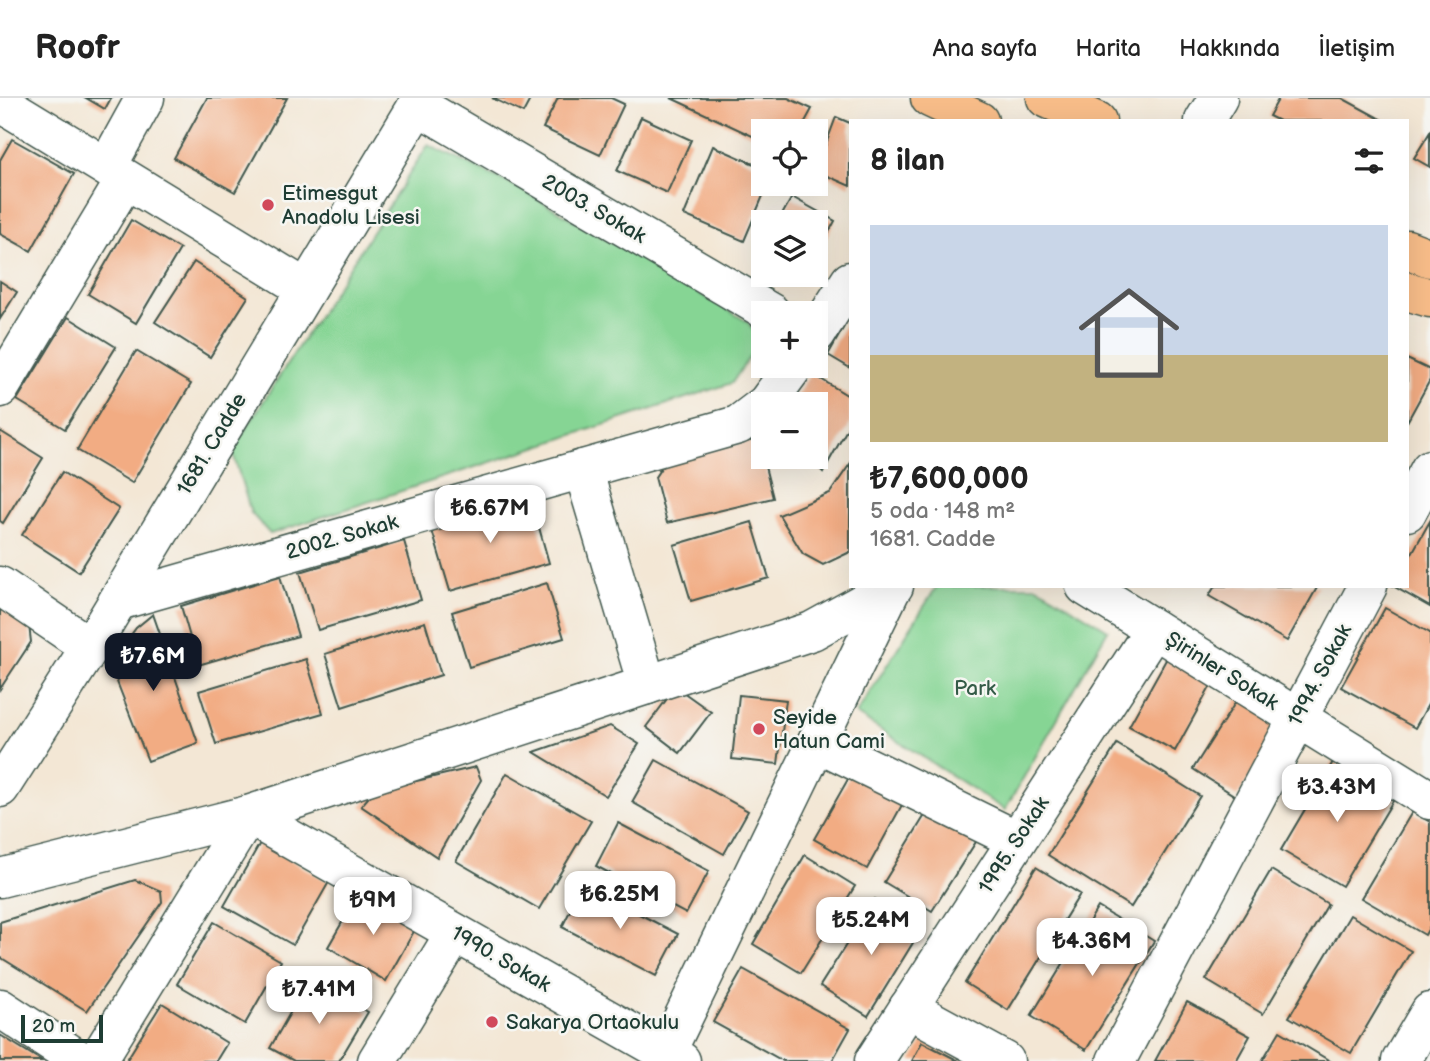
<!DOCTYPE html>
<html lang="tr">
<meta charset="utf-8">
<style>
body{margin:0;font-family:"Balsamiq Sans",sans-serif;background:#f2f2f2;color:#222;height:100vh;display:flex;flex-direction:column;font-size:26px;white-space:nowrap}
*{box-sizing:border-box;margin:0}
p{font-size:23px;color:#767676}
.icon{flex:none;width:38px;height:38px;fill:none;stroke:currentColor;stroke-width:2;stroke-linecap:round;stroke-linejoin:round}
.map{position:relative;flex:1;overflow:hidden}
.sheet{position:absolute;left:849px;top:21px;width:560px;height:469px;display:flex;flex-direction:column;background:#fff;border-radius:0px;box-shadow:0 7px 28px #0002}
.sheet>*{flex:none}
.buttons{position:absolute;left:751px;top:21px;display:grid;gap:14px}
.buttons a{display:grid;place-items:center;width:77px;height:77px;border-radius:0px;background:#fff;box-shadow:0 7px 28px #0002;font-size:35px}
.scale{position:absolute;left:21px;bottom:18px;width:82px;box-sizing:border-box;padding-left:7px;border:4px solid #1f3d34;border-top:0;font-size:19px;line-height:24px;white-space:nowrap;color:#1f3d34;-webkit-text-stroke:5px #f6f6f2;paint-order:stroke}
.price{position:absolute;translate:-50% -60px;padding:0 16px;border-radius:14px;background:#fff;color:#222;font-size:23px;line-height:46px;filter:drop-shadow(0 2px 4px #0008)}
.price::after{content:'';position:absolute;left:50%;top:42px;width:21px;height:16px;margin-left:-10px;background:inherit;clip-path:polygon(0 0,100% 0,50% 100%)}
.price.selected{background:#111827;color:#fff}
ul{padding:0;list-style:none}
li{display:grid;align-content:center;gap:14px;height:371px;padding:0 21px}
li span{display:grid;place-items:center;height:217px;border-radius:0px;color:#555}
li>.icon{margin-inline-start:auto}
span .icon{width:126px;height:126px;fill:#fffc;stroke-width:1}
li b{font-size:30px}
h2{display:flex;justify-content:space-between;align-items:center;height:84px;padding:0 21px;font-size:30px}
header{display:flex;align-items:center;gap:42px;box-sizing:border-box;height:98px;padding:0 35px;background:#fff;border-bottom:2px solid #e0e0e0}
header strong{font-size:33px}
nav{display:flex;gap:38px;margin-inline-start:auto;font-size:24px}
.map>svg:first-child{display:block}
.green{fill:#86d594;stroke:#528964;stroke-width:2}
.building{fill:#f2ac83}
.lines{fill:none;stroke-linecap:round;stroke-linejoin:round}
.minor-casing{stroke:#3f564c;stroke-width:41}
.major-casing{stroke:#3f564c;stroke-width:41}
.minor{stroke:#fff;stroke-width:38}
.major{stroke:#f8bd89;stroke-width:38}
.poi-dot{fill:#d1495b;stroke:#f6f6f2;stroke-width:2.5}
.labels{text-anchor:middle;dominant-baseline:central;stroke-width:5;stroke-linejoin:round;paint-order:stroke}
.poi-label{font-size:21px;fill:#1f3d34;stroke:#f6f6f2;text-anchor:start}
.street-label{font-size:21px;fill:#1f3d34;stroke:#f6f6f2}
.park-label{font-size:21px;fill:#345b47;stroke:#f6f6f2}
</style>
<header>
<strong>Roofr</strong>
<nav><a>Ana sayfa</a><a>Harita</a><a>Hakkında</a><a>İletişim</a></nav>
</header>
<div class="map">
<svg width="1430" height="963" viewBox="0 0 1430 963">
<rect width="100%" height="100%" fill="#f6f6f2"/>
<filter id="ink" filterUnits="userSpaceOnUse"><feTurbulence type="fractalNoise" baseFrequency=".0143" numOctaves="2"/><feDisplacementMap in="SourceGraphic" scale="14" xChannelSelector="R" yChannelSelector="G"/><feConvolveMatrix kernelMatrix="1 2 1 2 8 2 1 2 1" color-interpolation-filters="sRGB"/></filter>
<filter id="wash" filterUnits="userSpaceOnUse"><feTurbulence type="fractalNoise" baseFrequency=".00686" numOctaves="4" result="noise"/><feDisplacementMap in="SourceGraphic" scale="28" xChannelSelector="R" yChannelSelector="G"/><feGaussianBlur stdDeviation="1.57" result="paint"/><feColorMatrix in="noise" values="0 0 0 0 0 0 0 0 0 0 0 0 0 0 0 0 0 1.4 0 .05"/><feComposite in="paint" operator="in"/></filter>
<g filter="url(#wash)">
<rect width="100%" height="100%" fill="#f3e7d5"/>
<g class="green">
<polygon points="428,47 517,89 748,224 760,243 732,285 270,436 251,415 232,352"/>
<polygon points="937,488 1037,488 1108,532 1005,712 856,616"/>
</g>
<g id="blocks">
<g class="building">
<polygon points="86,0 111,0 105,11"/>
<polygon points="207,0 287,0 235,94 174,60"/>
<polygon points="492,0 531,0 523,15"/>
<polygon points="558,0 611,0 624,6 600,57 543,30"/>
<polygon points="671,0 788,0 812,11 800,33 763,33 763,43"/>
<polygon points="1279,0 1342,0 1384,23 1279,23 1269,18"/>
<polygon points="641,19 691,42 667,95 617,73"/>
<polygon points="836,19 850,25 850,88 816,73"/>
<polygon points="1430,34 1430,69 1414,60"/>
<polygon points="12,41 74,76 31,153 0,136 0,62"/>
<polygon points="713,48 763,70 763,86 768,86 744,143 684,117"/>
<polygon points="792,99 835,123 816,158 816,124 778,124"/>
<polygon points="131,122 180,151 136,225 88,196"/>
<polygon points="194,164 248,199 210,259 155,224"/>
<polygon points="0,183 17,194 0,221"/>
<polygon points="850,218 850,270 828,257"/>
<polygon points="68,219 116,249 65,331 17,302"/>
<polygon points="136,253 191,286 132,385 77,352"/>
<polygon points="1407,261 1430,272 1430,282 1407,324"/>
<polygon points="811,275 850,299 850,326 823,374 808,359 816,359 816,306 791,306"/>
<polygon points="0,333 43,360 3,425 0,423"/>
<polygon points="758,341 773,400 667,425 655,379 665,364"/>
<polygon points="850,366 850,454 823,467 803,456 779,417 830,395"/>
<polygon points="62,374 119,411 79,474 22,437"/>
<polygon points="531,401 549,465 450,493 431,429"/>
<polygon points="1430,423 1430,509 1393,488 1407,488 1407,464"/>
<polygon points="752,424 769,480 691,503 674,447"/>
<polygon points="404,443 421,502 318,532 300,474"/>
<polygon points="280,478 298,538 198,567 181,508"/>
<polygon points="547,485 564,540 469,569 452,514"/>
<polygon points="1215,488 1318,488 1287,543 1209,498"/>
<polygon points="0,509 29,527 31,544 0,591"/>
<polygon points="1385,510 1430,535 1430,603 1415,630 1341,589"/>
<polygon points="153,516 198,645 148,663 110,566 136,530"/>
<polygon points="425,524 441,577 342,609 325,556"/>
<polygon points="1168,558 1213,584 1175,653 1129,628"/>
<polygon points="306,561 323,615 216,646 199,593"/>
<polygon points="676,589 711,614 680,655 646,629"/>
<polygon points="1242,594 1287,622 1237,699 1193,671"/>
<polygon points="739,597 786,602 778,666 732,661"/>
<polygon points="610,628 639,646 606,698 534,654"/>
<polygon points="1117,646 1200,698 1131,809 1048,757"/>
<polygon points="656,662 748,713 724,756 632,704"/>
<polygon points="1333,664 1394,701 1342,788 1281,752"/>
<polygon points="856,667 908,696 867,771 814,741"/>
<polygon points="476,669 481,682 437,759 361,708 374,693"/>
<polygon points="507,675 591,723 539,811 456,763"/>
<polygon points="930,709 979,739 932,813 884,784"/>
<polygon points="1412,714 1430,724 1430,828 1425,837 1361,800"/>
<polygon points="618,725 709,773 686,816 596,768"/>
<polygon points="260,745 329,784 293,847 224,808"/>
<polygon points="805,757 855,788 801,875 753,846"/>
<polygon points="1036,769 1080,796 1008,912 965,885"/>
<polygon points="1271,772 1328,806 1263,916 1206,882"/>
<polygon points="135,782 161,793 162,804 87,913 0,859 0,824"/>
<polygon points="583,787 678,836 656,878 562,829"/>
<polygon points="359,795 417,828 386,883 328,849"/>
<polygon points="875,801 922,830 868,918 820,888"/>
<polygon points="1098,809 1154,843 1086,952 1031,918"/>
<polygon points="1350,817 1411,853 1351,955 1289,919"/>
<polygon points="214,824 281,863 245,926 177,886"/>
<polygon points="743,871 850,931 832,963 783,963 713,924"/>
<polygon points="310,880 368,914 339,963 294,963 270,950"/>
<polygon points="1187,904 1250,938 1236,963 1155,963"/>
<polygon points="162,905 227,945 216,963 126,963"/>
<polygon points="1280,933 1330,963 1262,963"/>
<polygon points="0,937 42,963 0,963"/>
<polygon points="922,944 959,963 912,963"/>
</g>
</g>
</g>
<g filter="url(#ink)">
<use href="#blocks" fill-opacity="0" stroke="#3f564c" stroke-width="2"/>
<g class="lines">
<defs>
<g id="minor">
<polyline points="0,4 306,191"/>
<polyline points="417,7 771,215"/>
<polyline points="1204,23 1218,0"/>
<polyline points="107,69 145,0"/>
<polyline points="816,236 850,183"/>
<polyline points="0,290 125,82"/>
<polyline points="766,306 794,268"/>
<polyline points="583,371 647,587"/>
<polyline points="1407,414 1430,371"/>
<polyline points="0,488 90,549"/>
<polyline points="1085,488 1430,702"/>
<polyline points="118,503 738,327 763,308"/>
<polyline points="817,644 1017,742"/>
<polyline points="0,690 90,549 422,0"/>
<polyline points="0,780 248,717 647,587 812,533 894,488"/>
<polyline points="0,910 81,963"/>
<polyline points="908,910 1005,963"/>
<polyline points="666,955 891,492"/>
<polyline points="97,963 248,717 681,963"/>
<polyline points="377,963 455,835"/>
<polyline points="874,963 1154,531"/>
<polyline points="1116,963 1368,488"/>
<polyline points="1401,963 1430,914"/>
</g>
<g id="major">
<polyline points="930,0 979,23"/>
<polyline points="1046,0 1097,23"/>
<polyline points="1407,151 1430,160"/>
<polyline points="1407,193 1430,200"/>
</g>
</defs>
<use href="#minor" class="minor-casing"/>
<use href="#major" class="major-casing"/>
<use href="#minor" class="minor"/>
<use href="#major" class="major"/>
</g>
</g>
<g class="poi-dot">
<circle cx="268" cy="107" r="7"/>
<circle cx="759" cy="631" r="7"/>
<circle cx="492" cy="924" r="7"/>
</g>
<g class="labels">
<g class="poi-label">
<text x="282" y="95">Etimesgut<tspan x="282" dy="24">Anadolu Lisesi</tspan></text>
<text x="773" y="619">Seyide<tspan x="773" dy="24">Hatun Cami</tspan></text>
<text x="506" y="924">Sakarya Ortaokulu</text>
</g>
<g class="street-label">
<text transform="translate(594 111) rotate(30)">2003. Sokak</text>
<text transform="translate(212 346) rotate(-59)">1681. Cadde</text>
<text transform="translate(342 439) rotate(-16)">2002. Sokak</text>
<text transform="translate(1222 573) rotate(32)">Şirinler Sokak</text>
<text transform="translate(1320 577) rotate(-62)">1994. Sokak</text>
<text transform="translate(1014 747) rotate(-57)">1995. Sokak</text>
<text transform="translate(501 861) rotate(30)">1990. Sokak</text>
</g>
<g class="park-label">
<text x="975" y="590">Park</text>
</g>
</g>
</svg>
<div class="buttons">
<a><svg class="icon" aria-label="locate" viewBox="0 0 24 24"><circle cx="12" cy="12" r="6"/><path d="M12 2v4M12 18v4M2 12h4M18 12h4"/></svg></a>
<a><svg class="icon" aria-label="layers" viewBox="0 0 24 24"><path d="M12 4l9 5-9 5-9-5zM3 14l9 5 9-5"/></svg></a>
<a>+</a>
<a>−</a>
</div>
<div class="scale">20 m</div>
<b class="price" style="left:490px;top:447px">₺6.67M</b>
<b class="price selected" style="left:153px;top:595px">₺7.6M</b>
<b class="price" style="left:1337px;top:726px">₺3.43M</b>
<b class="price" style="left:620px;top:833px">₺6.25M</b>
<b class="price" style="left:373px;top:839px">₺9M</b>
<b class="price" style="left:871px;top:859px">₺5.24M</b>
<b class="price" style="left:1092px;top:880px">₺4.36M</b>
<b class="price" style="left:319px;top:928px">₺7.41M</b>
<section class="sheet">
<h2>8 ilan<svg class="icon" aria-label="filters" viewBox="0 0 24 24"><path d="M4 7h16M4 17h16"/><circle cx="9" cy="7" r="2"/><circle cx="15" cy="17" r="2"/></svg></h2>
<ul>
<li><span style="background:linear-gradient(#c9d6e8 60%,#c2b280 0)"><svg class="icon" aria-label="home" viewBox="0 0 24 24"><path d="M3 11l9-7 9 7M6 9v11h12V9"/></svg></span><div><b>₺7,600,000</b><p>5 oda · 148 m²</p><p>1681. Cadde</p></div></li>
</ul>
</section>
</div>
